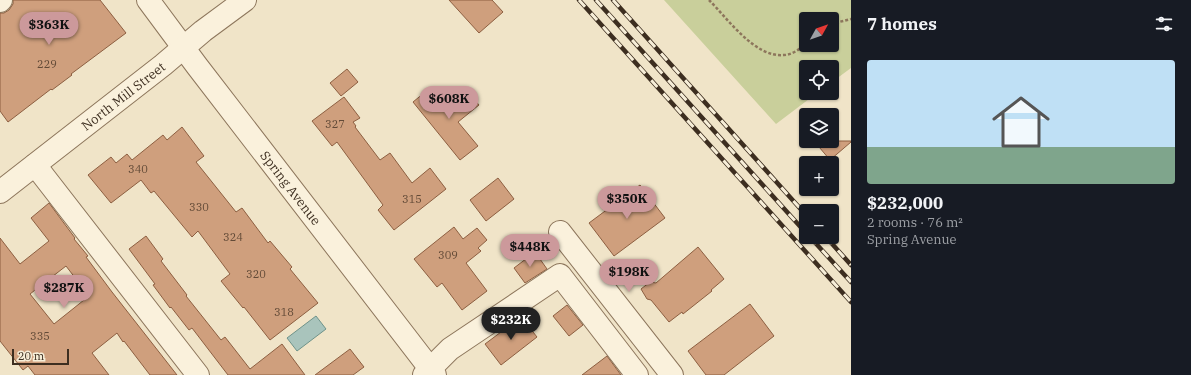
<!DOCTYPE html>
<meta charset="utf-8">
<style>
body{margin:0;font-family:"IBM Plex Serif",serif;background:#20242c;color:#f1f3f6;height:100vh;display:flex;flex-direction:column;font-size:15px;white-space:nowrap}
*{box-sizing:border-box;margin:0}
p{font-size:13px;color:#9ea1a6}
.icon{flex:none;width:22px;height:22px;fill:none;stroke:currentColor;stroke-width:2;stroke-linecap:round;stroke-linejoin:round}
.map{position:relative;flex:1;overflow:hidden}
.details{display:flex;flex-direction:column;background:#171b24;width:340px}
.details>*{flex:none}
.needle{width:26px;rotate:50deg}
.buttons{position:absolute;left:799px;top:12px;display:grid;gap:8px}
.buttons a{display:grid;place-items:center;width:40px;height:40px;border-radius:4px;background:#171b24;box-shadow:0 1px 3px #0004;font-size:20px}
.scale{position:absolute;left:12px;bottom:10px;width:57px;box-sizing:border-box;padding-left:4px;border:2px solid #3d2e20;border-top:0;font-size:11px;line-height:14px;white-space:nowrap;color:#3d2e20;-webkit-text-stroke:3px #f7eed8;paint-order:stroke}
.price{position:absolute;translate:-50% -34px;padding:0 9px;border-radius:14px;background:#cc999b;color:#111;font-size:13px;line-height:26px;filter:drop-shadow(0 1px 2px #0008)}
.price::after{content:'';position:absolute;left:50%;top:24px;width:12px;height:9px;margin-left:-6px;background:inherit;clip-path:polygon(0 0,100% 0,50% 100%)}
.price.current{background:#222;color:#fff}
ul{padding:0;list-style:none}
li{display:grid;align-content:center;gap:8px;height:212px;padding:0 16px}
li+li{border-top:1px solid #363941}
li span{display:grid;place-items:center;height:124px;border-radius:4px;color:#555}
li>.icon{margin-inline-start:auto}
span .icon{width:72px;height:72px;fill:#fffc;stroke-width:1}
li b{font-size:17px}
h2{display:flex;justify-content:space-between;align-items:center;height:48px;padding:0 16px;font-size:17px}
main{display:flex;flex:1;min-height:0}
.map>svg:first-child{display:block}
.green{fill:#c9cf9b;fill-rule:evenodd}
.water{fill:#a9c4bc;stroke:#6f938a}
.building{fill:#cf9f7d;stroke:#8d5f41;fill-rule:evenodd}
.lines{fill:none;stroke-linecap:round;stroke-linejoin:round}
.minor-casing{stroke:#8d765c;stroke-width:24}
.path{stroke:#8d765c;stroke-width:2.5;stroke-dasharray:3 2;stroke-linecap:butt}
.minor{stroke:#faf1dc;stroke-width:22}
.rail-casing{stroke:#3d2e20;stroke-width:4.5}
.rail{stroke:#f7eed8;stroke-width:3;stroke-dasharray:9;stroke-linecap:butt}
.labels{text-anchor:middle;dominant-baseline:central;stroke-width:3;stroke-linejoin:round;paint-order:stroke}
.number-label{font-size:11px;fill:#624a37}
.street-label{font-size:13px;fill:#3d2e20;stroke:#f7eed8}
</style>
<main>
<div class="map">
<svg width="851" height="375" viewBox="0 0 851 375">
<rect width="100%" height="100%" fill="#f0e4c8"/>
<path class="green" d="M664,0h187v68l-19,14v-15h-26v26h11l-41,31zM806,19h26v26h-26z"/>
<polygon class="water" points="316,316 326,329 297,351 287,338"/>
<g class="building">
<polygon points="13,0 100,0 126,33 71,74 72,75 52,90 51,89 8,122 0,111 0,13 4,13 9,10 13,4"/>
<polygon points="449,0 492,0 503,12 479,33"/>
<polygon points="347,69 358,82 341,96 330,83"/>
<polygon points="430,88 446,108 467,91 479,105 458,122 478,146 460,160 413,102"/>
<polygon points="344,97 360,118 353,122 356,126 355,127 380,160 390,153 412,183 430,168 446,189 394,230 378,210 383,205 337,142 332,146 312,121"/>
<polygon points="182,127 204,156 196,162 236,212 242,208 268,243 270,241 292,267 290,269 318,303 270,340 244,307 243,308 221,281 230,274 198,231 192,237 154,191 151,193 141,180 111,203 88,175 111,157 116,163 127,154 132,160 163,135 167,140"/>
<polygon points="814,141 851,141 851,142 830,160"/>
<polygon points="498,178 514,199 486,221 470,200"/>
<polygon points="640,185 665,218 614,256 589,223"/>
<path d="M49,203l26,35 -1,1 14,17 -2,1 26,35 65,83h-27l-26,-34 -1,1 -6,-9 -25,20 17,22h-74l-7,-9 -5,4 -23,-29v-103l20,26 29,-23 -18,-23zM66,266l23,30 -35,28 -24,-30z"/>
<polygon points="454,227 463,239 477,228 487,240 478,248 481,251 466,263 487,291 462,310 442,283 437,287 414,259"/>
<polygon points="146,236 163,259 161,261 187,295 186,296 221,340 225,337 250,369 282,344 305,375 228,375 192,328 189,330 171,307 170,308 153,285 155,284 129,249"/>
<polygon points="698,247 724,279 711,290 712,291 683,314 682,312 669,322 651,300 647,299 641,289 650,282 656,283"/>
<polygon points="535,252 547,269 525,283 514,268"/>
<polygon points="750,304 774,336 724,375 706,375 688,351"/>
<polygon points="567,305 583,325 569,336 553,316"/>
<polygon points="521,317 537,337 501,365 485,344"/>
<polygon points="350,349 364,367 353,375 315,375"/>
<polygon points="607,356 621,375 582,375"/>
</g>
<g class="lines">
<defs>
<g id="minor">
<path id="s1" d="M148,0l49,66 238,309"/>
<polyline points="0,1 1,0"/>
<polyline points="35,165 198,375"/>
<path id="s2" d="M0,192l163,-127 40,-34 42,-31"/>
<polyline points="560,232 672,375"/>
<polyline points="424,375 450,349 560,275 637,375"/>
</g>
</defs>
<use href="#minor" class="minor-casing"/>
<g class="path">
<path d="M709,0c19,19 46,58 75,55 8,0 15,-6 22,-10"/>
<polyline points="832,27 839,22 851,19"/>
</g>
<use href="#minor" class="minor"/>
<defs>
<g id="rail">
<polyline points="579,0 851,302"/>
<polyline points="596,0 806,233"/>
<polyline points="613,0 806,215"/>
<polyline points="810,237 851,282"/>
<polyline points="826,237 851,265"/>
</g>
</defs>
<use href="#rail" class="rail-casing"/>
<use href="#rail" class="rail"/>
</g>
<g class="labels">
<g class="number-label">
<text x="47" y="64">229</text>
<text x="335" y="124">327</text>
<text x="138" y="169">340</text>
<text x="412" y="199">315</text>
<text x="199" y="207">330</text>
<text x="233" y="237">324</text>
<text x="448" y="255">309</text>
<text x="256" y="274">320</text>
<text x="284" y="312">318</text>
<text x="40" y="336">335</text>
</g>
<g class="street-label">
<text stroke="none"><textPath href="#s2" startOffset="156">North Mill Street</textPath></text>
<text stroke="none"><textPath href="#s1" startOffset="236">Spring Avenue</textPath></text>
</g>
</g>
</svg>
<div class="buttons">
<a><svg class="needle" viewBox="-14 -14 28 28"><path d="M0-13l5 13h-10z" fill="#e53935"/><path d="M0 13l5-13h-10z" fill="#9ea1a6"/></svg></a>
<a><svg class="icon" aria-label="locate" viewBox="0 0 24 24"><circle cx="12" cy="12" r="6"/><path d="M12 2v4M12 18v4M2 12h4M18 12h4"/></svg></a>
<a><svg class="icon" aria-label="layers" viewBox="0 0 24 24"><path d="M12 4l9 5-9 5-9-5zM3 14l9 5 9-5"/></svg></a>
<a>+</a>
<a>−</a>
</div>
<div class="scale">20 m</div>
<b class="price" style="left:49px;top:46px">$363K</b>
<b class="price" style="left:449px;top:120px">$608K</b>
<b class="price" style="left:627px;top:220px">$350K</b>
<b class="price" style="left:530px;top:268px">$448K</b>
<b class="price" style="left:629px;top:293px">$198K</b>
<b class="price" style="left:64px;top:309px">$287K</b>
<b class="price current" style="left:511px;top:341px">$232K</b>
</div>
<section class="details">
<h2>7 homes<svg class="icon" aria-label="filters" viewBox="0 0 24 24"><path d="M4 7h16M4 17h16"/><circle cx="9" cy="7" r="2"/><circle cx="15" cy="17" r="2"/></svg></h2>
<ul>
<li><span style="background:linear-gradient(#bfe0f5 70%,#7fa58c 0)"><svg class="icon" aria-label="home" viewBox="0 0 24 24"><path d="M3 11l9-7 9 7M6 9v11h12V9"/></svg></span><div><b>$232,000</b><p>2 rooms · 76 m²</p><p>Spring Avenue</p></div></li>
</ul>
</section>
</main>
